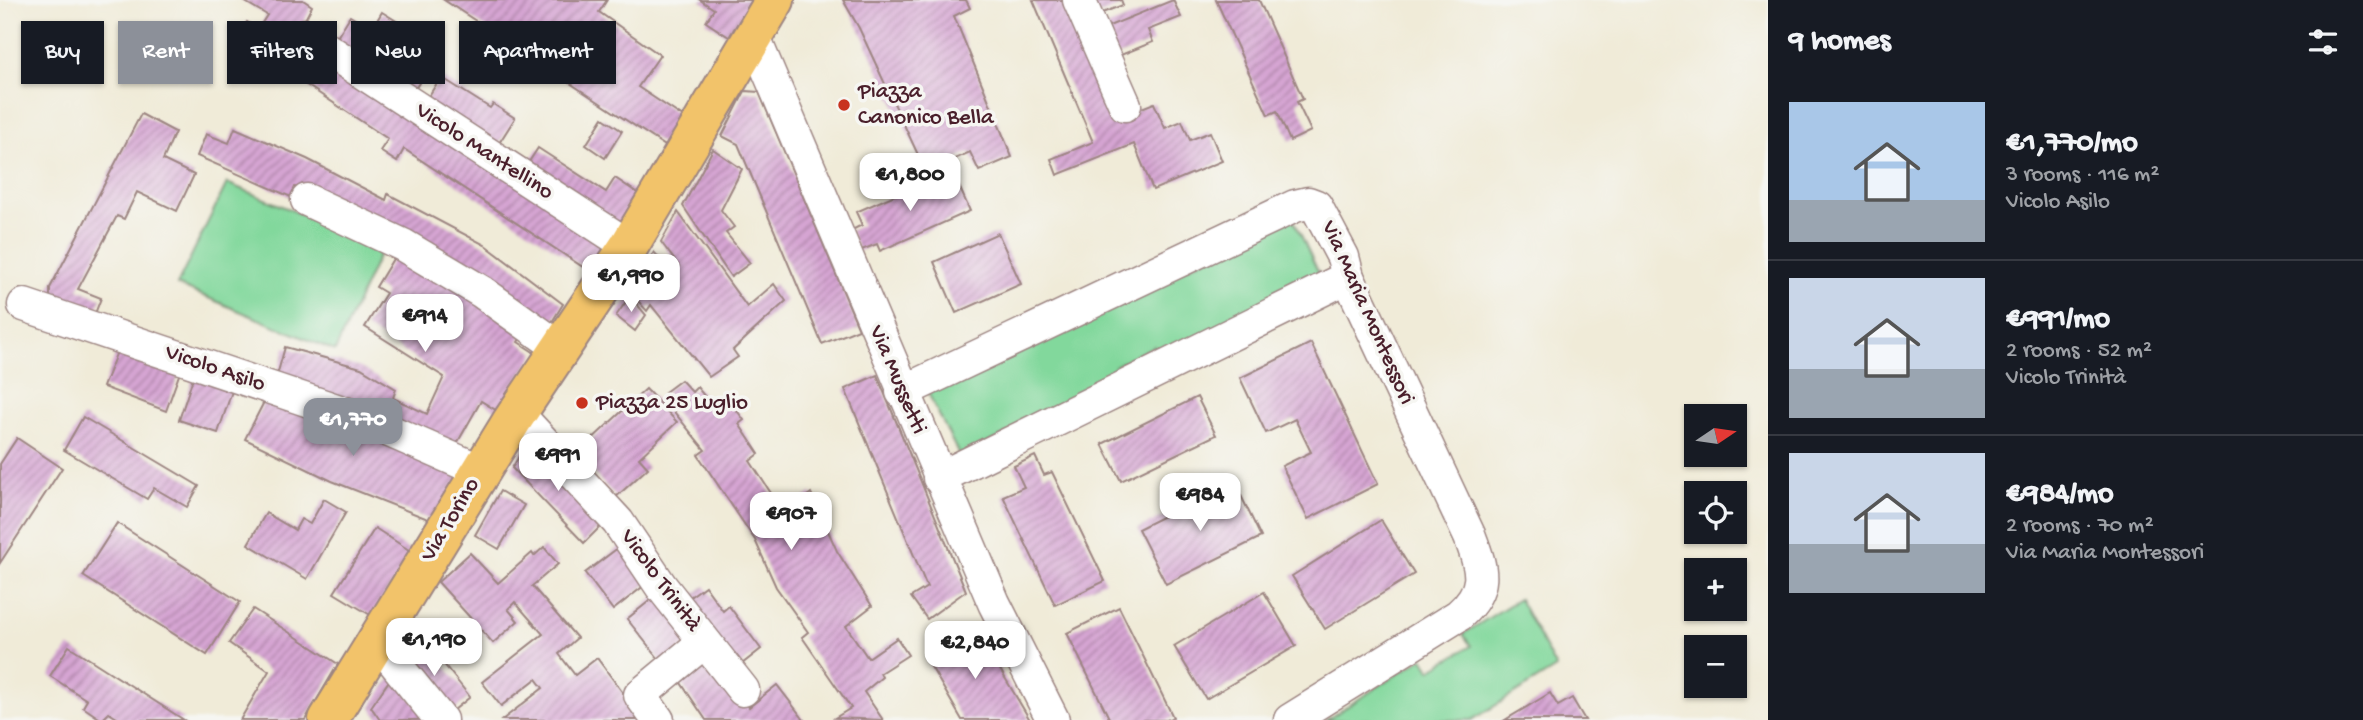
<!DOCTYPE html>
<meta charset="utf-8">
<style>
body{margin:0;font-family:"Gochi Hand",sans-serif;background:#242831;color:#f1f3f6;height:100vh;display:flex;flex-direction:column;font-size:26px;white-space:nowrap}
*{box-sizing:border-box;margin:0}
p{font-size:23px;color:#9ea1a6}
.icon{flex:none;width:38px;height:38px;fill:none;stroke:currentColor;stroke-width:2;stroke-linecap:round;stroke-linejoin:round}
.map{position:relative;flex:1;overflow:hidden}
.details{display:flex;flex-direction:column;background:#171b24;width:595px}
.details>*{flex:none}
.guide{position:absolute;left:21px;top:21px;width:665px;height:63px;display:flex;gap:14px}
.needle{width:46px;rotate:77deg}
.buttons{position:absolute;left:1684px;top:404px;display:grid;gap:14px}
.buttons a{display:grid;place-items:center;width:63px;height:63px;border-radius:0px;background:#171b24;box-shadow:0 2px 5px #0004;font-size:35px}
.price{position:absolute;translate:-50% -60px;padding:0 16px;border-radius:14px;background:#fff;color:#222;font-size:23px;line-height:46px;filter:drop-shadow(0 2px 4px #0008)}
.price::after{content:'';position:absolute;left:50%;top:42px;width:21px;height:16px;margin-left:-10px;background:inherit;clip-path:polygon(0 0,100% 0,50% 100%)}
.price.selected{background:#8c9099;color:#fff}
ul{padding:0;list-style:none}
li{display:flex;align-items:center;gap:21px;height:175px;padding:0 21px}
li+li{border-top:2px solid #363941}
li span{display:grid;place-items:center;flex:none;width:196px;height:140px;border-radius:0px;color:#555}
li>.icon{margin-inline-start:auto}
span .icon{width:84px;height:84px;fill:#fffc;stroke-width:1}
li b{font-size:30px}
h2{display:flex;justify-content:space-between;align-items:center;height:84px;padding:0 21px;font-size:30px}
.chip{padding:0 24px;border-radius:0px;background:#171b24;box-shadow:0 2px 5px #0004;font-size:24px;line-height:63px}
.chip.selected{background:#8c9099;color:#fff}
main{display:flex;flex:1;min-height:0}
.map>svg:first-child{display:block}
.grass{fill:#82d89c;stroke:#667c64;stroke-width:2}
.building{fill:url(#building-hatch)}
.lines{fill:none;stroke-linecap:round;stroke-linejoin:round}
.minor-casing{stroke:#9d8582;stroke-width:35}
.major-casing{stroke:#9d8582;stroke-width:42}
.minor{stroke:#fff;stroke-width:32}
.major{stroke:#f2c36a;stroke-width:38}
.poi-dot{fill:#c8321e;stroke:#f6f6f2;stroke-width:2.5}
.labels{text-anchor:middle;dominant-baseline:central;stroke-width:7;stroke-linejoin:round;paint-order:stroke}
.poi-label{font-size:23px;fill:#4a1f2b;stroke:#f6f6f2;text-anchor:start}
.street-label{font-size:23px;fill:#4a1f2b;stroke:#f6f6f2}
</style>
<main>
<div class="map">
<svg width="1768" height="720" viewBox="0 0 1768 720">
<defs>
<pattern id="building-hatch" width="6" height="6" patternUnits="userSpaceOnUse" patternTransform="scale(1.75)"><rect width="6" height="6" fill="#d6a5d3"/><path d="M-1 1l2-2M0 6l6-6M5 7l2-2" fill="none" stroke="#b086ab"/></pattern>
</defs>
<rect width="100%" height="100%" fill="#f6f6f2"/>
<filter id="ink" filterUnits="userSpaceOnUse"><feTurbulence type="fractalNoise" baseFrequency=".0143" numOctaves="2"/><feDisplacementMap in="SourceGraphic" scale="14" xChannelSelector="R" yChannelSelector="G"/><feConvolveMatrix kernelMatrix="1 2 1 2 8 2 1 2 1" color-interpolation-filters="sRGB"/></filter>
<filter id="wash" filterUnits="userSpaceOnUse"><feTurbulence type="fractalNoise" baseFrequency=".00686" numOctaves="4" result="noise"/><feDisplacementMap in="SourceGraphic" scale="28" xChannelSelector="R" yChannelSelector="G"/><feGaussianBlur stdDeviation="1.57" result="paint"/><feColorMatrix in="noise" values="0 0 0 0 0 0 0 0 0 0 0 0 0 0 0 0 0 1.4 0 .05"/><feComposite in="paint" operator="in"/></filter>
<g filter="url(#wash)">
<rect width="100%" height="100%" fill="#f0ebd8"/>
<g class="grass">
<polygon points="227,183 382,248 335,351 177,285"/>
<polygon points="1293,218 1322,280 1160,358 1154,346 1115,366 1121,378 960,457 926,389"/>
<polygon points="1519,599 1556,668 1472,720 1326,720 1423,658 1430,670 1471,646 1463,634"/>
</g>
<g id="blocks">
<g class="building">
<polygon points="242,0 303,0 312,6 297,35 613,242 592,273 404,149 397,162 380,151 388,139 255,51 248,62 229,50 247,22 258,29 267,15"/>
<polygon points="444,0 607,0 599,12 660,55 638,87 689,121 670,149"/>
<polygon points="700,0 752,0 729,37 706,22 714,9"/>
<polygon points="843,0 966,0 970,8 954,16 1012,157 979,171 970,152 926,172 859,28"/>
<polygon points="1033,0 1073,0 1122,116 1154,103 1165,128 1182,121 1190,140 1210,132 1222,161 1153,190 1134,144 1057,175 1051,159 1093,142"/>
<polygon points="1085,0 1121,0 1123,5 1092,17"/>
<polygon points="1173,0 1181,17 1148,30 1153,42 1111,59 1099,30"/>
<polygon points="1216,0 1259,0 1303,99 1297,102 1311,131 1290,141 1277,111 1268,115"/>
<polygon points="382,12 403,25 392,42 430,65 412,94 333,44 350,16 372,29"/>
<polygon points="441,77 490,108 493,104 515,118 494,151 423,105"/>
<polygon points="745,91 759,92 859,329 822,344 738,144 722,136"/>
<polygon points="141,114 175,132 163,160 194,175 177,211 137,192 124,219 117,216 78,289 101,298 93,319 50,299 50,288"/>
<polygon points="603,118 622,131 605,158 586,145"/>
<polygon points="235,128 307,159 386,200 388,194 485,245 563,304 547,330 374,223 295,187 291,197 197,156 206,134 229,143"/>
<polygon points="538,148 606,192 615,178 642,196 619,233 523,171"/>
<polygon points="713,149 742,169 721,210 734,227 726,233 750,263 731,277 683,206"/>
<polygon points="952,170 970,211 880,251 877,244 859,251 850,231 862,225 856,212"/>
<polygon points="678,212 747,307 774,284 786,301 733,350 738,357 709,377 651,305 647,311 628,290 654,252 671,271 679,266 661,242"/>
<polygon points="998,233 1021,284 956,313 934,262"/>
<polygon points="399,249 526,330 518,342 535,353 499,412 481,401 455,447 276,379 285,347 361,368 396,389 393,398 427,414 444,377 365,327 386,293 376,287"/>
<polygon points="630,296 646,315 635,331 616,316"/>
<polygon points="1311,343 1378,484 1308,519 1282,466 1311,452 1295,419 1266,433 1240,378"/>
<polygon points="118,349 180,372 166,411 103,387"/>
<polygon points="194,375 233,388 218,433 179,420"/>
<polygon points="877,375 966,591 927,619 911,597 927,587 845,389"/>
<polygon points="681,380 692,392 697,387 715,409 728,399 744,420 739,424 759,454 750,461 784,513 811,493 837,551 872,606 846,626 868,658 897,638 908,655 880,673 882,677 864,692 883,720 835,718 851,708 802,637 808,632 776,587 755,540 698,455 705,450 670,407 676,402 665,392"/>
<polygon points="646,389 677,422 639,458 648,468 616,497 576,454"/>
<polygon points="1197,397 1216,435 1121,481 1102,444"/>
<polygon points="266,398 324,413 462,476 433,521 332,481 245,439"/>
<polygon points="83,417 199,486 187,507 154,488 147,499 64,450"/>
<polygon points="17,438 62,468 0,563 0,464"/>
<polygon points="529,440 606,521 584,543 512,468"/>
<polygon points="1035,456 1044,475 1052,472 1105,581 1055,605 1003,496 1024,487 1014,466"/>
<polygon points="1234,481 1261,537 1166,584 1138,529"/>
<polygon points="500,491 524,505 499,549 475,535"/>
<polygon points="324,499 346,512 307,579 248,544 266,513 295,530 301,519 310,524"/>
<polygon points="1381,520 1414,574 1325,629 1292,576"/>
<polygon points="117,523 240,602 207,655 83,576"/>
<polygon points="375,528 412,552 372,616 334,593"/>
<polygon points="623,544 650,581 613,610 585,573"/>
<polygon points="544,547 558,564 532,586 577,638 559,654 575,675 597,658 643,720 502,720 543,688 536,679 501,706 482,682 543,634 515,602 508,609 518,621 493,643 438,582 470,553 498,583 532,553 534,556"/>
<polygon points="705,586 723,611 729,606 761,649 733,671 683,602"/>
<polygon points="1264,592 1296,646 1206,699 1174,646"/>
<polygon points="658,594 694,638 663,664 627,619"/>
<polygon points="1119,607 1173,717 1167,720 1110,720 1067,633"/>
<polygon points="253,609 338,664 305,720 240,720 269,671 229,643"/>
<polygon points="976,629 1030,720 962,720 926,658"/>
<polygon points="420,634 470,697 444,718 400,664"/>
<polygon points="69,646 184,720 120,720 109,713 102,720 83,707 87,700 50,676"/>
<polygon points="707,652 749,707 777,685 804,720 706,720 675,674"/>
<polygon points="393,675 428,720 380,720 371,707"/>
<polygon points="1550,693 1558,706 1572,698 1585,720 1505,720"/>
</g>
</g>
</g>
<g filter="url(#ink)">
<use href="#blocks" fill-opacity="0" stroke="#9d8582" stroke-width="2"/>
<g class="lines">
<defs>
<g id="minor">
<polyline points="1079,0 1125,105"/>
<polyline points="305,35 629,246"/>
<polyline points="753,35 994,603 1053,720"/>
<polyline points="307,200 403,245 482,292 560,348"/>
<polyline points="24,305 360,418 481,471"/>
<path d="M902,392l393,-186 13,-3 8,3 27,51 5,20 122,260c13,34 18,52 -11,78l-169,105"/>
<polyline points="517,413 618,522 661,586 743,690"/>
<polyline points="939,478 1348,277"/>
<polyline points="377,641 441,720"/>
<polyline points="658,720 640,695 704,642"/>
</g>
<polyline id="major" points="328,720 512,421 629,246 775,0"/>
</defs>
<use href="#minor" class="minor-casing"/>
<use href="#major" class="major-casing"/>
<use href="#minor" class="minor"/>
<use href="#major" class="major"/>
</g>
</g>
<g class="poi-dot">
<circle cx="844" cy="105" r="7"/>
<circle cx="582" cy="403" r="7"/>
</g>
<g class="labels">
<g class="poi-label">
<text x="858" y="92">Piazza<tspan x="858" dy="26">Canonico Bella</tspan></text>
<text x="596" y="403">Piazza 25 Luglio</text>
</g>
<g class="street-label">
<text transform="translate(484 152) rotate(33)">Vicolo Mantellino</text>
<text transform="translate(1367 313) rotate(66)">Via Maria Montessori</text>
<text transform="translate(215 369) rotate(19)">Vicolo Asilo</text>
<text transform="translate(897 380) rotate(67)">Via Mussetti</text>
<text transform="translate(451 520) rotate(-59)">Via Torino</text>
<text transform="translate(660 581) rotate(54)">Vicolo Trinità</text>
</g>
</g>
</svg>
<div class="buttons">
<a><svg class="needle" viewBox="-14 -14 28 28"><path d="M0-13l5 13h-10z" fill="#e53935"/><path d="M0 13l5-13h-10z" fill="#9ea1a6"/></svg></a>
<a><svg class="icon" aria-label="locate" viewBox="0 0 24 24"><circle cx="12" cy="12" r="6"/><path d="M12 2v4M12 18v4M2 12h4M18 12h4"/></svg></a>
<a>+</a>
<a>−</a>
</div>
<b class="price" style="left:910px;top:213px">€1,800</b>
<b class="price" style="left:631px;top:314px">€1,990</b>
<b class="price" style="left:425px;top:354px">€914</b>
<b class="price selected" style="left:353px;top:458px">€1,770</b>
<b class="price" style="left:558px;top:493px">€991</b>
<b class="price" style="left:1200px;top:533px">€984</b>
<b class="price" style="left:791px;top:552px">€907</b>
<b class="price" style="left:434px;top:678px">€1,190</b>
<b class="price" style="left:975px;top:681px">€2,840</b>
<div class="guide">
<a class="chip">Buy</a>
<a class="chip selected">Rent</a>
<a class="chip">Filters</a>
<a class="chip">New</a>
<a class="chip">Apartment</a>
</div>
</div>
<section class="details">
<h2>9 homes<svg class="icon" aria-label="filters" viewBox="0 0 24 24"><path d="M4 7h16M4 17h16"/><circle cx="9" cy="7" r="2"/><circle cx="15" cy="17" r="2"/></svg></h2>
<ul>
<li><span style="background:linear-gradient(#a9c7e8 70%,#9aa5b1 0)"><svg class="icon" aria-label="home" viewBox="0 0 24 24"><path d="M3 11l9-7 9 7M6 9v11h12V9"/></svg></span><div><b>€1,770/mo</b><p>3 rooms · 116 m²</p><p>Vicolo Asilo</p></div></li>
<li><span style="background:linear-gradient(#c9d6e8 65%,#9aa5b1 0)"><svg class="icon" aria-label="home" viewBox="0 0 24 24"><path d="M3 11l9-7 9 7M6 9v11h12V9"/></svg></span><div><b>€991/mo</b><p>2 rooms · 52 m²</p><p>Vicolo Trinità</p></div></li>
<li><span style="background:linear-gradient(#c9d6e8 65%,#9aa5b1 0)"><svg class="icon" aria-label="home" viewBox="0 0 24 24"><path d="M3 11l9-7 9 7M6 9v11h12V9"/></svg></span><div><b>€984/mo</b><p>2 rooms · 70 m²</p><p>Via Maria Montessori</p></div></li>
</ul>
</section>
</main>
